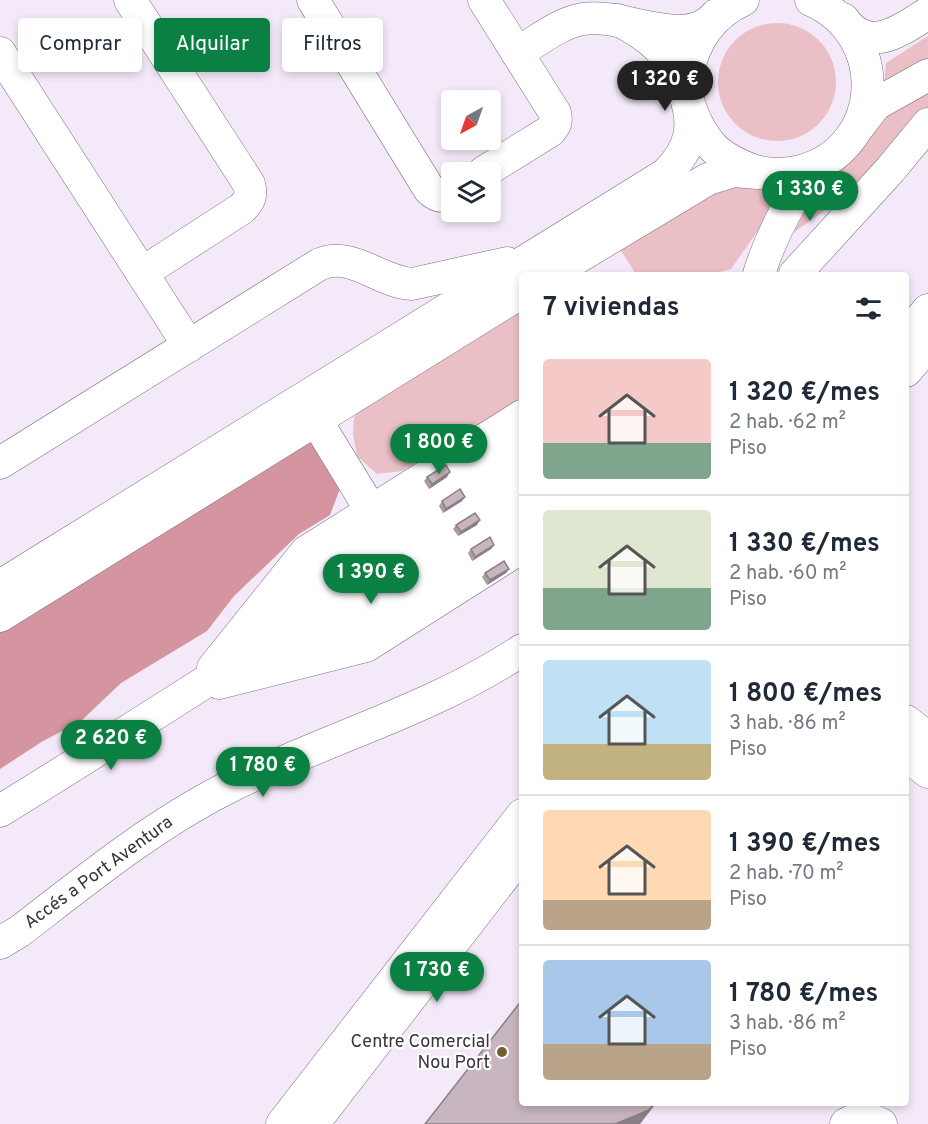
<!DOCTYPE html>
<html lang="es">
<meta charset="utf-8">
<style>
body{margin:0;font-family:Overpass,sans-serif;background:#f2f2f3;color:#1f2937;height:100vh;display:flex;flex-direction:column;font-size:22px;white-space:nowrap}
*{box-sizing:border-box;margin:0}
p{font-size:20px;color:#747a83}
.icon{flex:none;width:33px;height:33px;fill:none;stroke:currentColor;stroke-width:2;stroke-linecap:round;stroke-linejoin:round}
.map{position:relative;flex:1;overflow:hidden}
.sheet{position:absolute;left:519px;top:272px;width:390px;height:834px;display:flex;flex-direction:column;background:#fff;border-radius:6px;box-shadow:0 3px 9px #0003}
.sheet>*{flex:none}
.top-card{position:absolute;left:18px;top:18px;width:411px;height:54px;display:flex;gap:12px}
.needle{width:39px;rotate:220deg}
.buttons{position:absolute;left:441px;top:90px;display:grid;gap:12px}
.buttons a{display:grid;place-items:center;width:60px;height:60px;border-radius:6px;background:#fff;box-shadow:0 3px 9px #0003;font-size:30px}
.price{position:absolute;translate:-50% -51px;padding:0 14px;border-radius:21px;background:#0b8043;color:#fff;font-size:20px;line-height:39px;filter:drop-shadow(0 2px 3px #0008)}
.price::after{content:'';position:absolute;left:50%;top:36px;width:18px;height:14px;margin-left:-9px;background:inherit;clip-path:polygon(0 0,100% 0,50% 100%)}
.price.on{background:#222;color:#fff}
ul{padding:0;list-style:none}
li{display:flex;align-items:center;gap:18px;height:150px;padding:0 24px}
li+li{border-top:2px solid #e0e1e3}
li span{display:grid;place-items:center;flex:none;width:168px;height:120px;border-radius:6px;color:#555}
li>.icon{margin-inline-start:auto}
span .icon{width:72px;height:72px;fill:#fffc;stroke-width:1}
li b{font-size:26px}
h2{display:flex;justify-content:space-between;align-items:center;height:72px;padding:0 24px;font-size:26px}
.chip{padding:0 21px;border-radius:6px;background:#fff;box-shadow:0 3px 9px #0003;font-size:21px;line-height:54px}
.chip.on{background:#0b8043;color:#fff}
.map>svg:first-child{display:block}
.green{fill:#eabfc6}
.forest{fill:#d494a0}
.lines{fill:none;stroke-linecap:round;stroke-linejoin:round}
.minor-casing{stroke:#7a707f;stroke-width:33}
.minor{stroke:#fff;stroke-width:32}
.wall{fill:#ab9ca5}
.shaded-wall{fill:#8b7f86}
.building{fill:#c7b5c0;stroke:#8b7f86;stroke-width:1.5}
.poi-dot{fill:#755e2e;stroke:#fff;stroke-width:2}
.labels{text-anchor:middle;dominant-baseline:central;stroke-width:4.5;stroke-linejoin:round;paint-order:stroke}
.street-label{font-size:18px;fill:#38343a;stroke:#fff}
.poi-label{font-size:18px;fill:#38343a;stroke:#fff;text-anchor:end}
</style>
<div class="map">
<svg width="928" height="1124" viewBox="0 0 928 1124">
<rect width="100%" height="100%" fill="#f4e9f9"/>
<g class="green">
<circle cx="777" cy="82" r="59"/>
<polygon points="928,36 928,107 896,145 843,197 793,233 822,179 883,97 886,63"/>
<polygon points="729,183 788,188 731,269 712,274 636,274 618,246"/>
<polygon points="522,304 522,397 516,403 402,471 377,474 357,456 353,434 354,417 366,402"/>
</g>
<polygon class="forest" points="297,442 316,442 341,486 330,515 299,534 234,596 207,631 121,683 80,722 43,741 0,769 0,626"/>
<g class="lines">
<defs>
<g id="minor">
<path d="M130,0l119,184c3,11 1,17 -8,25l-99,64"/>
<path d="M313,0l116,189c7,7 13,10 23,4"/>
<path d="M484,0l71,113c2,8 1,11 -5,18l-66,41"/>
<path d="M743,0c-33,15 -50,42 -56,77 -3,24 9,48 23,67 11,13 26,20 42,26 16,5 33,5 49,1 85,-23 89,-137 10,-171"/>
<path d="M843,19c26,36 57,12 85,-6"/>
<polyline points="0,53 189,346"/>
<path d="M517,53c21,-12 42,-30 66,-34 40,-7 104,33 133,-4"/>
<polyline points="859,126 876,104 928,75"/>
<polyline points="550,274 708,179 734,171 758,173"/>
<path d="M759,274c11,-35 35,-88 65,-111"/>
<polyline points="795,274 890,170 928,124"/>
<polyline points="906,336 928,310"/>
<polyline points="906,371 928,345"/>
<polyline points="306,404 371,510"/>
<path d="M0,463l320,-199c33,-13 59,18 92,20l95,-21"/>
<path d="M0,586l666,-412c27,-27 30,-50 17,-85 -13,-35 -31,-52 -65,-69"/>
<polyline points="0,616 522,292"/>
<polyline points="269,623 321,576 522,449"/>
<polyline points="276,655 351,622 522,514"/>
<polyline points="213,668 306,552 522,416"/>
<polyline points="219,683 366,646 522,547"/>
<polyline points="906,721 928,738"/>
<polyline points="906,755 928,772"/>
<path d="M0,811c175,-108 348,-221 522,-330"/>
<path d="M0,943l20,-12c66,-51 131,-104 205,-142 98,-50 205,-78 297,-139"/>
<polyline points="282,1124 522,815"/>
<polyline points="313,1124 522,853"/>
<path d="M846,1124c12,-7 22,-7 35,0"/>
</g>
</defs>
<use href="#minor" class="minor-casing"/>
<use href="#minor" class="minor"/>
</g>
<g class="wall">
<polygon points="427,477 447,477 429,489 424,481"/>
<polygon points="442,501 462,501 443,513 439,506"/>
<polygon points="456,525 477,525 458,536 453,529"/>
<polygon points="494,545 491,549 472,561 468,553 471,549"/>
<polygon points="509,569 506,573 487,585 482,577 485,573"/>
</g>
<g class="shaded-wall">
<polygon points="450,472 447,477 429,489 432,484"/>
<polygon points="465,497 462,501 443,513 446,509"/>
<polygon points="480,520 477,525 458,536 461,532"/>
<polygon points="494,545 491,549 472,561 475,557"/>
<polygon points="509,569 506,573 487,585 490,580"/>
<polygon points="655,1102 657,1102 640,1124 615,1124"/>
</g>
<g class="building">
<polygon points="446,465 450,472 432,484 427,477"/>
<polygon points="460,489 465,497 446,509 442,501"/>
<polygon points="475,513 480,520 461,532 456,525"/>
<polygon points="490,537 494,545 475,557 471,549"/>
<polygon points="504,561 509,569 490,580 485,573"/>
<polygon points="522,1000 522,1102 655,1102 649,1110 615,1124 425,1124"/>
</g>
<circle class="poi-dot" cx="502" cy="1052" r="6"/>
<g class="labels">
<g class="street-label">
<text transform="translate(99 873) rotate(-36)">Accés a Port Aventura</text>
</g>
<g class="poi-label">
<text x="490" y="1042">Centre Comercial<tspan x="490" dy="21">Nou Port</tspan></text>
</g>
</g>
</svg>
<div class="buttons">
<a><svg class="needle" viewBox="-14 -14 28 28"><path d="M0-13l5 13h-10z" fill="#e53935"/><path d="M0 13l5-13h-10z" fill="#747a83"/></svg></a>
<a><svg class="icon" aria-label="layers" viewBox="0 0 24 24"><path d="M12 4l9 5-9 5-9-5zM3 14l9 5 9-5"/></svg></a>
</div>
<b class="price on" style="left:665px;top:112px">1 320 €</b>
<b class="price" style="left:810px;top:222px">1 330 €</b>
<b class="price" style="left:439px;top:475px">1 800 €</b>
<b class="price" style="left:371px;top:605px">1 390 €</b>
<b class="price" style="left:111px;top:771px">2 620 €</b>
<b class="price" style="left:263px;top:798px">1 780 €</b>
<b class="price" style="left:437px;top:1003px">1 730 €</b>
<div class="top-card">
<a class="chip">Comprar</a>
<a class="chip on">Alquilar</a>
<a class="chip">Filtros</a>
</div>
<section class="sheet">
<h2>7 viviendas<svg class="icon" aria-label="filters" viewBox="0 0 24 24"><path d="M4 7h16M4 17h16"/><circle cx="9" cy="7" r="2"/><circle cx="15" cy="17" r="2"/></svg></h2>
<ul>
<li><span style="background:linear-gradient(#f6c9c9 70%,#7fa58c 0)"><svg class="icon" aria-label="home" viewBox="0 0 24 24"><path d="M3 11l9-7 9 7M6 9v11h12V9"/></svg></span><div><b>1 320 €/mes</b><p>2 hab. · 62 m²</p><p>Piso</p></div></li>
<li><span style="background:linear-gradient(#dfe7d0 65%,#7fa58c 0)"><svg class="icon" aria-label="home" viewBox="0 0 24 24"><path d="M3 11l9-7 9 7M6 9v11h12V9"/></svg></span><div><b>1 330 €/mes</b><p>2 hab. · 60 m²</p><p>Piso</p></div></li>
<li><span style="background:linear-gradient(#bfe0f5 70%,#c2b280 0)"><svg class="icon" aria-label="home" viewBox="0 0 24 24"><path d="M3 11l9-7 9 7M6 9v11h12V9"/></svg></span><div><b>1 800 €/mes</b><p>3 hab. · 86 m²</p><p>Piso</p></div></li>
<li><span style="background:linear-gradient(#ffd9b3 75%,#b9a48a 0)"><svg class="icon" aria-label="home" viewBox="0 0 24 24"><path d="M3 11l9-7 9 7M6 9v11h12V9"/></svg></span><div><b>1 390 €/mes</b><p>2 hab. · 70 m²</p><p>Piso</p></div></li>
<li><span style="background:linear-gradient(#a9c7e8 70%,#b9a48a 0)"><svg class="icon" aria-label="home" viewBox="0 0 24 24"><path d="M3 11l9-7 9 7M6 9v11h12V9"/></svg></span><div><b>1 780 €/mes</b><p>3 hab. · 86 m²</p><p>Piso</p></div></li>
</ul>
</section>
</div>
